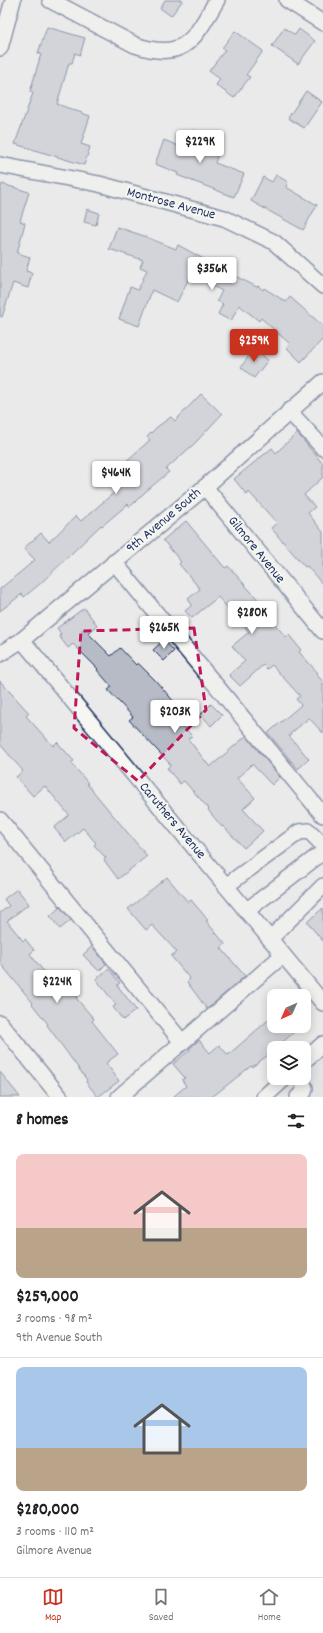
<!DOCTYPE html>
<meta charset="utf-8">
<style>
body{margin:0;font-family:Dekko,sans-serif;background:#f2f2f2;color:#202124;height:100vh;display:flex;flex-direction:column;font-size:15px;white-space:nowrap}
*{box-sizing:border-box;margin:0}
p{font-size:13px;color:#757577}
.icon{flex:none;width:22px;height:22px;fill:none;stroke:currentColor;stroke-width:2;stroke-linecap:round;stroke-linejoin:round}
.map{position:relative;height:1097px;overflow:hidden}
.side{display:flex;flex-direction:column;background:#fff;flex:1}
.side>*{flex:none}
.needle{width:26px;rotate:225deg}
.fabs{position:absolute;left:267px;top:989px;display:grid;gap:8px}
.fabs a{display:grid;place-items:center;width:44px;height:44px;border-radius:8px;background:#fff;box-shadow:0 2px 10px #0003;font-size:20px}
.price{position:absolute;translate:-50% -34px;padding:0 9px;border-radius:4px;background:#fff;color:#222;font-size:13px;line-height:26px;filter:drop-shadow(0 1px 2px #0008)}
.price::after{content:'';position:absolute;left:50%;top:24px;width:12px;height:9px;margin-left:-6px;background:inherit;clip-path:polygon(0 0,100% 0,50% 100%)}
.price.on{background:#c8321e;color:#fff}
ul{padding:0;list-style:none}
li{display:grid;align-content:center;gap:8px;height:212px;padding:0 16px}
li+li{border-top:1px solid #e0e0e0}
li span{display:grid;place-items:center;height:124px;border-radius:8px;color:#555}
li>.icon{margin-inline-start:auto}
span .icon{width:72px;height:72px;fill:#fffc;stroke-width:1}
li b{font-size:17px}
h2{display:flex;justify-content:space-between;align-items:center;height:48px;padding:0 16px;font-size:17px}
.menu{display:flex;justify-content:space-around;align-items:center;height:56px;border-top:1px solid #e0e0e0;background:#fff;font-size:11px;color:#757577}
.menu a{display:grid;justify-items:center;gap:2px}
.menu .on{color:#c8321e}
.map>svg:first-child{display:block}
.built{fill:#dadcde}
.building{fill:#b6bbc6;stroke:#1b2f5e}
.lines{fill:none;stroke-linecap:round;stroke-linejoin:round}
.minor-casing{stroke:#1b2f5e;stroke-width:18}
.minor{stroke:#f6f6f2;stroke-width:15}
.marked{fill:none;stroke:#c2185b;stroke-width:3;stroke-dasharray:8 5;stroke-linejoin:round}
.labels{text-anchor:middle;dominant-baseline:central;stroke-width:4;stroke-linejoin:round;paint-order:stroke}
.street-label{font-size:14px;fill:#1b2f5e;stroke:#f6f6f2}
</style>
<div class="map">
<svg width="323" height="1097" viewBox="0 0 323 1097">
<rect width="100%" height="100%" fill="#e9eae9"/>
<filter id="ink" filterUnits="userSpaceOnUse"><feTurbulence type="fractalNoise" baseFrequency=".025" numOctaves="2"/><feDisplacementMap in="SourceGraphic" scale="8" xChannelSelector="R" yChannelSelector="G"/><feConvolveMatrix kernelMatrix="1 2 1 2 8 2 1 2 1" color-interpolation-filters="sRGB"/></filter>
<g filter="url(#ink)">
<polygon class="built" points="323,1044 323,1097 264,1097 285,1078 304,1078 304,1061"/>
<g class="building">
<polygon points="165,0 183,0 171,16 160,8"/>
<polygon points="47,27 85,38 80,55 75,53 72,63 69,63 57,104 90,116 81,144 90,147 84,165 15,144 33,93 30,92 41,54 38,53"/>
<polygon points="284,28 295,35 299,29 315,41 298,64 272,46"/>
<polygon points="235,31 263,51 246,75 250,77 234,98 216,85 220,79 209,71 225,50 222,48"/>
<polygon points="306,91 322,102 304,128 288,118"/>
<polygon points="193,130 222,141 215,163 244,174 234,197 195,182 177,175 178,173 155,164 164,140 186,149"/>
<polygon points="276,175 288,182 286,187 317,205 303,230 251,201 263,177 272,182"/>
<polygon points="2,184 29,192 20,221 25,223 17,253 30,257 26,271 32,273 28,288 13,283 2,317 0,316 0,191"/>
<polygon points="87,209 99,213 96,225 84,222"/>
<polygon points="117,227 141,235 176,249 178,245 231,274 257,287 258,286 263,290 264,288 286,302 290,297 323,326 323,339 301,362 287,348 290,344 261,318 259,321 239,305 231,321 218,314 223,304 217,301 222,291 191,274 177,302 152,290 139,326 119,319 130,287 138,290 147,270 140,267 143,260 109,249"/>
<polygon points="254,349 268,360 254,378 241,367"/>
<polygon points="201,394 222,414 195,443 166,469 169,472 145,492 130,507 128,504 102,526 101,525 41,583 24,597 22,594 0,611 0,589 35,560 24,548 41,533 49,542 76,516 81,521 116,491 105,480 150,440 147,437 157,427 171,417 175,421"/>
<polygon points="297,433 323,464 323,477 304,495 315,507 308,513 323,532 323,585 307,566 305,567 271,528 277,523 249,492 247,495 234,479 272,448 276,453"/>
<polygon points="186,521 225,568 228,566 261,603 258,605 286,637 289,635 301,650 299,652 318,673 317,675 323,682 323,733 309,718 290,734 291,735 289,736 309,759 298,769 268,733 301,705 296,699 300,696 272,665 267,669 263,665 240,686 229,675 245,661 232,646 249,632 218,597 192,618 185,611 192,605 188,599 200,589 179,564 181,562 163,540"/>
<polygon points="84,608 97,625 88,633 111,656 120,648 136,665 138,663 155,680 176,704 169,711 192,736 188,739 210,767 246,736 280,777 272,785 252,764 237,778 255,798 243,809 263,831 244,848 223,826 222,827 208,810 209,809 184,781 180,784 167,768 171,765 129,720 133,717 108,690 112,687 97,670 98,669 73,644 68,648 59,636 61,634 57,628"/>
<polygon points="164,640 174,651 164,661 153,650"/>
<polygon points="0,681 29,713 26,716 53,746 57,742 74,761 71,763 88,783 87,784 147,856 118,879 104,860 106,858 94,845 96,843 83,828 66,842 54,828 69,815 45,786 33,796 16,777 23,771 0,744"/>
<polygon points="211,704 222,715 211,726 201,714"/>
<polygon points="167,877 188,902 191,900 208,920 206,921 225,944 221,948 245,976 207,1009 187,982 190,979 171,956 177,952 152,925 146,930 128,909"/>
<polygon points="17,889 29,904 7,921 23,941 25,939 34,950 30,954 55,986 64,978 78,996 76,998 94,1019 92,1021 118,1054 106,1063 119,1081 98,1097 86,1082 87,1080 47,1025 48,1024 32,1004 33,1003 0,963 0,913 9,906 4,899"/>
<polygon points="60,907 71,920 60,929 50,916"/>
<polygon points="323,908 323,941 307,922"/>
<polygon points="92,946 106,964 99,971 83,955"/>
<polygon points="109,969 120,983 117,985 136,1010 123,1020 113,1007 116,1005 96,979"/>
<polygon points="274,1015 274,1026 301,1026 276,1048 274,1048 271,1053 252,1067 251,1066 212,1097 173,1097 186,1086 182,1080 185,1078 173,1064 190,1050 189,1049 199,1040 210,1053 219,1045 228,1055"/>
<polygon points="0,1072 20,1097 0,1097"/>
</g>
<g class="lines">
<defs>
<g id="minor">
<path d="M50,0l85,45c50,17 59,-6 82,-45"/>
<polyline points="287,0 323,23"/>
<polyline points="0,48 13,0"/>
<polyline points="0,165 99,184 224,218 274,242 323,286"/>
<polyline points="289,411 323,448"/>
<polyline points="205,487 323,631"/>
<polyline points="114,562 323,815"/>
<polyline points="22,640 323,1003"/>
<polyline points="0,654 22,640 205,487 323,382"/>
<polyline points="0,820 182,1042"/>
<polyline points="226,886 299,832 309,831 323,845"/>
<polyline points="246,911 323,852"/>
<polyline points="270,939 323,886"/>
<polyline points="0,1023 60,1097"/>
<polyline points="304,1061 323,1044"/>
<polyline points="119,1097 283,955"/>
<polyline points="264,1097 285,1078"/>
<polyline points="298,1097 304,1092 305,1088 300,1078"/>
</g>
</defs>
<use href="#minor" class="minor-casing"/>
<use href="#minor" class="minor"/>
</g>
</g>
<path d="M0 0H323V1097H0ZM194,628l12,82 -68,71 -64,-53 7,-97z" fill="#e9eae9" fill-opacity=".55" fill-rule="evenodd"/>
<path class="marked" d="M194,628l12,82 -68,71 -64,-53 7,-97z"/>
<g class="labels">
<g class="street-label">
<text transform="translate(171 204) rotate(15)">Montrose Avenue</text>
<text transform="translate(164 521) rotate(-40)">9th Avenue South</text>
<text transform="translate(256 550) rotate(51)">Gilmore Avenue</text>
<text transform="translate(172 821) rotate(50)">Caruthers Avenue</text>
</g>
</g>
</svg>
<div class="fabs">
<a><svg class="needle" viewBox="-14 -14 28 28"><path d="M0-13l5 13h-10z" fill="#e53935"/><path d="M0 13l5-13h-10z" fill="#757577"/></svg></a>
<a><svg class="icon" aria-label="layers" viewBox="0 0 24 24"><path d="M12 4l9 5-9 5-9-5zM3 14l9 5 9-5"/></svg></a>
</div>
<b class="price" style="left:200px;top:164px">$229K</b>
<b class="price" style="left:212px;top:291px">$356K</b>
<b class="price on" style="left:254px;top:363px">$259K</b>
<b class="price" style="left:116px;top:495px">$464K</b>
<b class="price" style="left:252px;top:635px">$280K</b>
<b class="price" style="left:164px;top:650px">$265K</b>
<b class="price" style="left:175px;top:734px">$203K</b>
<b class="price" style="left:57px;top:1004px">$224K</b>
</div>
<section class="side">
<h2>8 homes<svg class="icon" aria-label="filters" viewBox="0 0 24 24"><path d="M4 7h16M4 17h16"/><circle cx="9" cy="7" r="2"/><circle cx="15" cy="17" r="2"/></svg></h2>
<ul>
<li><span style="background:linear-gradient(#f6c9c9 60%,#b9a48a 0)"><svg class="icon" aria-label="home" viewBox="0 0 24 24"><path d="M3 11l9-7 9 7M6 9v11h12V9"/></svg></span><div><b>$259,000</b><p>3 rooms · 98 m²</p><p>9th Avenue South</p></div></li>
<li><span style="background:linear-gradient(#a9c7e8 65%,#b9a48a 0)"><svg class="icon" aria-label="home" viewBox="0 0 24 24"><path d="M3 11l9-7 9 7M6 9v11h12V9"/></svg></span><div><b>$280,000</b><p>3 rooms · 110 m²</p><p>Gilmore Avenue</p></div></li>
</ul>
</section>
<nav class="menu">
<a class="on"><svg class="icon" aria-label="map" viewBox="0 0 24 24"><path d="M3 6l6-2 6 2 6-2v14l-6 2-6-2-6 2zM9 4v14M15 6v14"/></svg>Map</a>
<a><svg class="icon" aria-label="saved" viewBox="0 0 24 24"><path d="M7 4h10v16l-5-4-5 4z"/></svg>Saved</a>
<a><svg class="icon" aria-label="home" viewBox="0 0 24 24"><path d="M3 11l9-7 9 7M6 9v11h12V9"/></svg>Home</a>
</nav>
